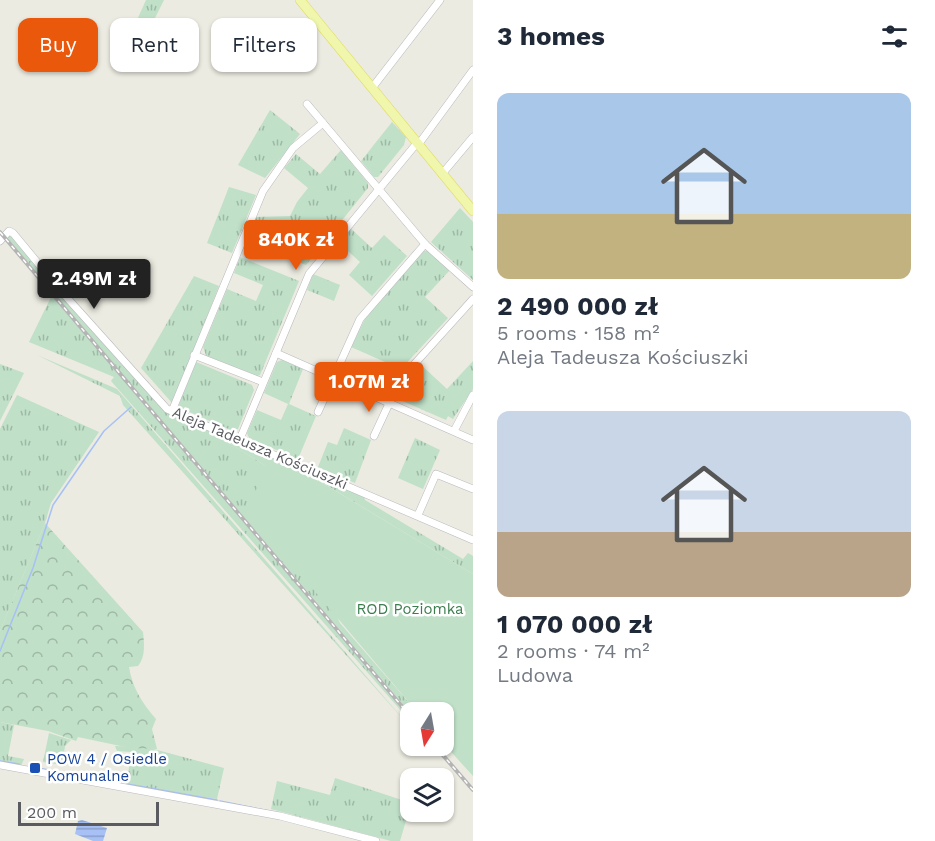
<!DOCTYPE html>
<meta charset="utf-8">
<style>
body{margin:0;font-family:"Work Sans",sans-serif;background:#f6f6f7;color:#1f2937;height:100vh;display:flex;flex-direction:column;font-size:22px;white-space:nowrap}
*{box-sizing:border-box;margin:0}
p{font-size:20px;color:#747a83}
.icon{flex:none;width:33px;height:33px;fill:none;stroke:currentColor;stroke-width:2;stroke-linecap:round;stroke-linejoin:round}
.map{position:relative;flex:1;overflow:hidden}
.panel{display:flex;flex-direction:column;background:#fff;width:462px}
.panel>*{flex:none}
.top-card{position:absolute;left:18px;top:18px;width:364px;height:54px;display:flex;gap:12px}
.needle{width:39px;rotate:191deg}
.tools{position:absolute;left:400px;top:702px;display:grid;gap:12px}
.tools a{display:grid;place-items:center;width:54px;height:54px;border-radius:12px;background:#fff;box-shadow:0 2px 4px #0004;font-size:30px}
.scale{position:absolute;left:18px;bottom:15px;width:141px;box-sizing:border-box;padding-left:6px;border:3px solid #5a5b60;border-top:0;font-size:16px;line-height:21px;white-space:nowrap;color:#5a5b60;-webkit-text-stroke:4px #fff;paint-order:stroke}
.price{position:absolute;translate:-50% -51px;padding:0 14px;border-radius:6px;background:#ea580c;color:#fff;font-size:20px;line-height:39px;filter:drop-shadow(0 2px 3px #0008)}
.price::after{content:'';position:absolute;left:50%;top:36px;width:18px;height:14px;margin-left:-9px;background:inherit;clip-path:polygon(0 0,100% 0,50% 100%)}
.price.selected{background:#222;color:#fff}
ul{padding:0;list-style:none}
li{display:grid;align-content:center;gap:12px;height:318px;padding:0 24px}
li span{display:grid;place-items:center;height:186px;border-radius:12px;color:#555}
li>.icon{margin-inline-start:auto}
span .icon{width:108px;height:108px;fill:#fffc;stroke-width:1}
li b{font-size:26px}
h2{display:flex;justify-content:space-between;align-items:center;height:72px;padding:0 24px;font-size:26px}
.tag{padding:0 21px;border-radius:12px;background:#fff;box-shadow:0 2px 4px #0004;font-size:21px;line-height:54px}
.tag.selected{background:#ea580c;color:#fff}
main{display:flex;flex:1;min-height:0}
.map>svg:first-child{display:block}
.grass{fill:url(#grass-tufts)}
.forest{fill:url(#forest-crowns)}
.garden{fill:#c0e0c8}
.water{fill:url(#water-rules)}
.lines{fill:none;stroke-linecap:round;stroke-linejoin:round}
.stream{stroke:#a7c0f5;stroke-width:1.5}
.minor-casing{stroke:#b9b9be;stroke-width:8}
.major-casing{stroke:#e2dc64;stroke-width:10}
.minor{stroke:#fff;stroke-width:7}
.major{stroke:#f0f6ab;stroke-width:9}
.rail-casing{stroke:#b4b4b5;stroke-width:4}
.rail{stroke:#fff;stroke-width:1.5;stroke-dasharray:4.5;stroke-linecap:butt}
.transit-dot{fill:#1a4fb4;stroke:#fff;stroke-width:2}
.labels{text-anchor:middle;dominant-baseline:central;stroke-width:5;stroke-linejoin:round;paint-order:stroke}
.street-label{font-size:15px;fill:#5a5b60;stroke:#fff}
.park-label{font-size:15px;fill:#3c7d4f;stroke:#fff}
.transit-label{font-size:15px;fill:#164399;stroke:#fff;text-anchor:start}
</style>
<main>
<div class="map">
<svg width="473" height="841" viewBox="0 0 473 841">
<defs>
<pattern id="grass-tufts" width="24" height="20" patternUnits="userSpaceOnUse" patternTransform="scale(1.5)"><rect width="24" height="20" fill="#c0e0c8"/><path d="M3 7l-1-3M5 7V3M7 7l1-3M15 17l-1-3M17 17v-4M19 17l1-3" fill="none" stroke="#9fb9a6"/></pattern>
<pattern id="forest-crowns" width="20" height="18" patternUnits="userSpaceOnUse" patternTransform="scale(1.5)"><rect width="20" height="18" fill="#c0e0c8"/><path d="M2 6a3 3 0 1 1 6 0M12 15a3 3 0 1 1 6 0" fill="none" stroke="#9fb9a6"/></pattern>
<pattern id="water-rules" width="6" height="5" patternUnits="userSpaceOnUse" patternTransform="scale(1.5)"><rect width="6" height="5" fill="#a7c0f5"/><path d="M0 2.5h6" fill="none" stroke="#8b9fca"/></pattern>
</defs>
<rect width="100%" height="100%" fill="#ebebe1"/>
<g class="grass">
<polygon points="146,0 164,0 146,36 133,29"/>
<polygon points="270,110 300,134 265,178 238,165"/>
<polygon points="392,122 406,137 404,145 378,177 374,177 361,161"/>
<polygon points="341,150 368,183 368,188 306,265 276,253 288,224 254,224 256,217 290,216 297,202 308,188 284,168 296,154 320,174"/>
<polygon points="229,187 256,195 232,253 207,243"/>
<polygon points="460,208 473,222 473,280 431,242"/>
<polygon points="349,227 372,248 384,235 407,256 372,296 349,275 360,262 337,241"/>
<polygon points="8,232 161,406 195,427 219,433 218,436 266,466 340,623 417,712 411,714 43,280 6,236"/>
<polygon points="423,251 428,251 450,270 425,297 448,318 401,369 351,347 367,315"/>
<polygon points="240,257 299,281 260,375 255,377 207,358 203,347 227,289 256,301 263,285 234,273"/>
<polygon points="313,274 340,285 334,301 307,290"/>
<polygon points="194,276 219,286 173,404 141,368"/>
<polygon points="52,295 411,718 411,722 111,381 114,377 29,342"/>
<polygon points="37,355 117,389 411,728 123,405 120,396"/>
<polygon points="282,360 303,369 289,404 316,416 298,459 249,438 247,433 257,410 281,420 288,404 264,393 277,362"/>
<polygon points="473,361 473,389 453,419 448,416 446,420 398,399 396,394 401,384 419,363 447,389"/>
<polygon points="196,362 252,385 254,390 238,429 233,431 178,407"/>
<polygon points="0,364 24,373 0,421"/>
<polygon points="17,395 99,432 51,503 45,523 0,631 0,429"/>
<polygon points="344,428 371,440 355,483 318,467 328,442 337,445"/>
<polygon points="415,438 440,450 423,489 398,478"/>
<polygon points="315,474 364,495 365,500 463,559 468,553 473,556 473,574 313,477"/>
<polygon points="0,722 14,725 8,756 24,759 21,766 0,763"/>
<polygon points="49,733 71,740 65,746 62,765 43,762"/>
<polygon points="115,746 146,747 224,768 217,799 113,783 114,776 127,778 132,752 117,751"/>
<polygon points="335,778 411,803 411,812 430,812 427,819 408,814 400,841 391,841 271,809 277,781 330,795"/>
</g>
<path class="forest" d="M45,523l98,109c1,10 3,25 -5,34l-9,1c3,20 13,36 27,52l-4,10 5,20 -27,-1 -52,-11 -2,4 -28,-10 -48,-9v-91z"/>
<polygon class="garden" points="219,433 303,471 308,478 311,476 473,574 473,776 444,744 444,712 417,712 247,511 266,466 218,436"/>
<polygon class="water" points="82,820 107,828 103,841 93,841 75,834 78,821"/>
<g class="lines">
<g class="stream">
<polyline points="176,409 210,424"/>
<polyline points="0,651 33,568 53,505 104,431 131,407"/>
<polyline points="0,761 19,764"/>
<polyline points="32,767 72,774"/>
<polyline points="86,777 106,780"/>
<polyline points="116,782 217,800"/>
<polyline points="220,801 279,813"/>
</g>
<defs>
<g id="minor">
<polyline points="372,88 440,0"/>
<polyline points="307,104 425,244 473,287"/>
<polyline points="418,145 473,70"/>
<polyline points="442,174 473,137"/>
<polyline points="0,241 9,231 13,233 61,291 167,409 473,540"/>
<polyline points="276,353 473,440"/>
<polyline points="194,355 263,382"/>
<polyline points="172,411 263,191 293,148 323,123"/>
<polyline points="318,412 360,319 425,244"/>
<polyline points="454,431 473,395"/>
<polyline points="374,436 400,380 473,299"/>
<polyline points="240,439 309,274 417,143"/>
<polyline points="418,515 436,474 473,489"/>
<polyline points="0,765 280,816 376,841"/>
</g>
<polyline id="major" points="300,0 473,211"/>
</defs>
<use href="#minor" class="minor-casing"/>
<use href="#major" class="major-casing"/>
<use href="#minor" class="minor"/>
<use href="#major" class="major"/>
<defs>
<g id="rail">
<polyline points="0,232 411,717"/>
<polyline points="435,746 473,790"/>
</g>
</defs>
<use href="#rail" class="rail-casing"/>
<use href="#rail" class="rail"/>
</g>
<rect class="transit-dot" x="29" y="762" width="12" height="12" rx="3"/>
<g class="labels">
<g class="street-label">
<text transform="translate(260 448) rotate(23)">Aleja Tadeusza Kościuszki</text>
</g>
<g class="park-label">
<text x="410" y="609">ROD Poziomka</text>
</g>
<g class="transit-label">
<text x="47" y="759">POW 4 / Osiedle<tspan x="47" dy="17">Komunalne</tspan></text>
</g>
</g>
</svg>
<div class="tools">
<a><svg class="needle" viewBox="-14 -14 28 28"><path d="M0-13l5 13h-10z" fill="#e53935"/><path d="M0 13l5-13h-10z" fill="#747a83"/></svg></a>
<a><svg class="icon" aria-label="layers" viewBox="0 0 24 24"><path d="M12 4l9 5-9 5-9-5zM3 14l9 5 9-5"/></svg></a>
</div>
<div class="scale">200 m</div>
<b class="price" style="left:296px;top:271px">840K zł</b>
<b class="price selected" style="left:94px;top:310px">2.49M zł</b>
<b class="price" style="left:369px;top:413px">1.07M zł</b>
<div class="top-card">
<a class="tag selected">Buy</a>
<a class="tag">Rent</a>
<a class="tag">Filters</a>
</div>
</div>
<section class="panel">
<h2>3 homes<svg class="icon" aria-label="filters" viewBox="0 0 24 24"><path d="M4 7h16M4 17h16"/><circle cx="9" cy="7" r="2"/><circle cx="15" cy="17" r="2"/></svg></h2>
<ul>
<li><span style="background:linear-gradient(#a9c7e8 65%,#c2b280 0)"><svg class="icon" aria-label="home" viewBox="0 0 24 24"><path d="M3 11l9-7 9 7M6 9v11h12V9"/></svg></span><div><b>2 490 000 zł</b><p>5 rooms · 158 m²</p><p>Aleja Tadeusza Kościuszki</p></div></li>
<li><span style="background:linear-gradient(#c9d6e8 65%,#b9a48a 0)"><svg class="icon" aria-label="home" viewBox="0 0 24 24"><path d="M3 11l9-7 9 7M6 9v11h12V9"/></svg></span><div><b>1 070 000 zł</b><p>2 rooms · 74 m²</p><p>Ludowa</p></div></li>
</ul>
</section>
</main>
